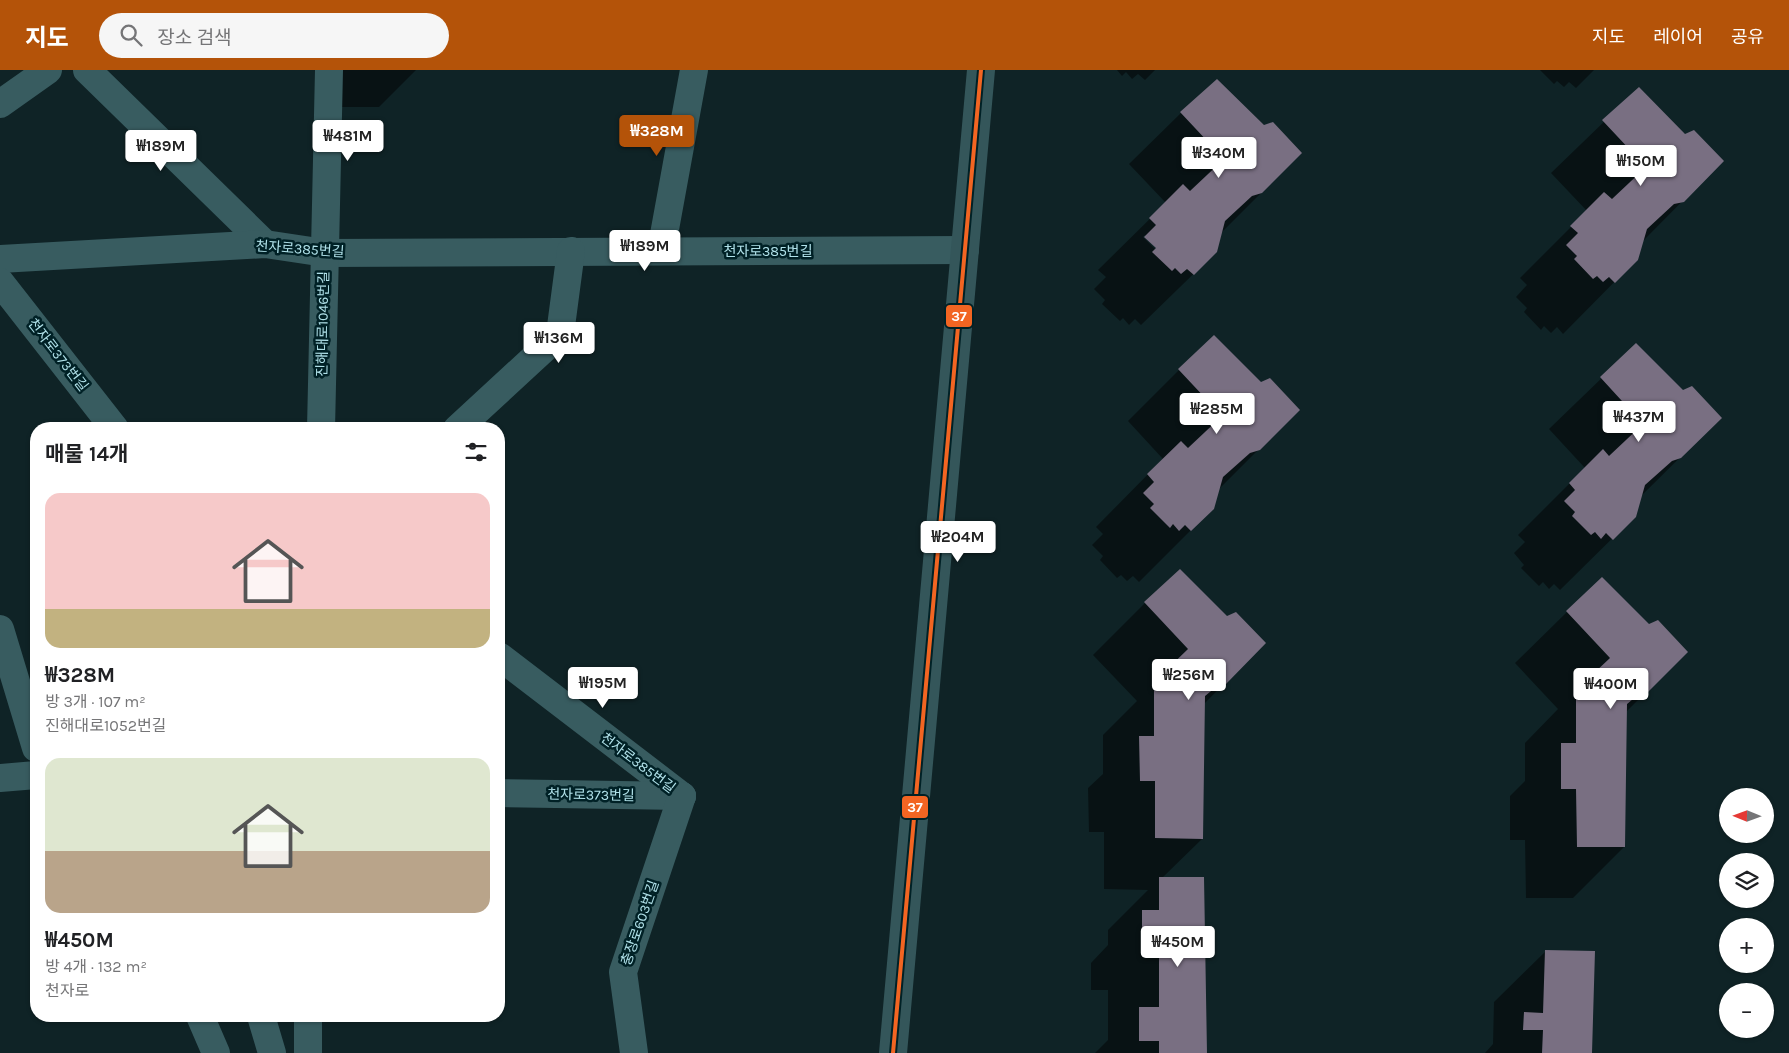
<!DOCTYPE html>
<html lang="ko">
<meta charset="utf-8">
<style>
body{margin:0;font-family:Karla,"Noto Sans KR",sans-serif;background:#f6f6f6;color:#202124;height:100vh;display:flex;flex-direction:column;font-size:19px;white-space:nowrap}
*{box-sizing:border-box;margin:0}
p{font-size:16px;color:#757577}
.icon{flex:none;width:28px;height:28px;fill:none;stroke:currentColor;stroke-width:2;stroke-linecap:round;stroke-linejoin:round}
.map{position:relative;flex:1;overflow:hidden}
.drawer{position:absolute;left:30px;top:352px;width:475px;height:600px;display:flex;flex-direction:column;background:#fff;border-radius:20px;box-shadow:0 1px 4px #0004}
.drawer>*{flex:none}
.needle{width:32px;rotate:271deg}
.buttons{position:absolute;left:1719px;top:718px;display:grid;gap:10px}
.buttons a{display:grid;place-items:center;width:55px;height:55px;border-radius:50%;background:#fff;box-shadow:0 1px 4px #0004;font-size:25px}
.price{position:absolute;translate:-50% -42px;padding:0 11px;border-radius:5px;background:#fff;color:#222;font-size:16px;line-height:32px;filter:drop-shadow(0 1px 2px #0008)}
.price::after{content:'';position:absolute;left:50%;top:30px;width:15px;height:11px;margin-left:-8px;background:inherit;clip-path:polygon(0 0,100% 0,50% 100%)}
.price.current{background:#b45309;color:#fff}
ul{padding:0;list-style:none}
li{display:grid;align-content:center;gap:10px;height:265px;padding:0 15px}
li span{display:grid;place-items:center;height:155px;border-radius:15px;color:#555}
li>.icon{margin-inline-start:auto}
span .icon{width:90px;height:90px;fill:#fffc;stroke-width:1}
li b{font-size:21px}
h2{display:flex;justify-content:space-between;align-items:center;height:60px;padding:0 15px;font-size:21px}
header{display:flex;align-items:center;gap:30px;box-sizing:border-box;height:70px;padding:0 25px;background:#b45309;color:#fff}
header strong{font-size:24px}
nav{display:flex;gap:28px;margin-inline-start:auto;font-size:18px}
.search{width:350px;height:45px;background:#f6f6f6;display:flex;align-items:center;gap:12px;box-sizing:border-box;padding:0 18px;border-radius:28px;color:#757577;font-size:19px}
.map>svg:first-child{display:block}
.shadow{fill:#0007;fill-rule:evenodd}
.building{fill:#796f82}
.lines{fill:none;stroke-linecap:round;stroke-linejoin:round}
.street{stroke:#385c60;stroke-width:28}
.secondary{stroke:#34565a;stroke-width:28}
.bus-1-casing{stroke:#002126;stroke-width:8}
.bus-1{stroke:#f26522;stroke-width:4}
.labels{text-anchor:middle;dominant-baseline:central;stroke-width:5;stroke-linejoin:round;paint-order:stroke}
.street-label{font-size:14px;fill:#b0e1e9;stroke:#002126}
.line-badge{stroke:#002126;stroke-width:2}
.badge-label{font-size:14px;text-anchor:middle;font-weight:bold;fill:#fff}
</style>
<header>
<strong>지도</strong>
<div class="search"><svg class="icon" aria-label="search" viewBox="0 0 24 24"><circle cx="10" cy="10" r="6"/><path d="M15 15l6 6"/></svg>장소 검색</div>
<nav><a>지도</a><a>레이어</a><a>공유</a></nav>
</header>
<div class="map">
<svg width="1789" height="983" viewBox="0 0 1789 983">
<rect width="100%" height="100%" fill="#0f2326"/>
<g class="shadow">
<polygon points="342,0 416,0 379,37 342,37"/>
<polygon points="1117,0 1155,0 1145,10 1138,4 1132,9 1126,2 1122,6"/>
<polygon points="1540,0 1594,0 1576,18 1569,12 1564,17 1557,11 1554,14"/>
<path d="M1217,11l46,46 38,26 -80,80 -5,19 -75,73 -6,-6 -6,6 -6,-7 -3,3 -18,-17 3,-4 -11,-11 12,-12 -8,-7 68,-67 -37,-39 52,-51zM1145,165l16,17 -2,1 -16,-16z"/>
<polygon points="1639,18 1685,65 1722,91 1642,172 1637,189 1563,264 1557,257 1551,263 1544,256 1541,260 1524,242 1527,238 1516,227 1527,215 1520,208 1587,141 1551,103"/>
<polygon points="1636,275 1683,322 1720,348 1640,427 1635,446 1560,520 1554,514 1549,519 1543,512 1539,516 1521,498 1524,495 1514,483 1525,472 1518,465 1585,398 1549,359"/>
<polygon points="1179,300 1261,313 1298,340 1218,420 1213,438 1139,512 1133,506 1127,511 1121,505 1117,508 1100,490 1103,486 1092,475 1103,464 1096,457 1163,389 1128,351"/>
<polygon points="1180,501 1227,548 1264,573 1204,634 1202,769 1162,808 1206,983 1095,983 1108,970 1108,920 1091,920 1091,893 1108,875 1108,860 1148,820 1104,819 1104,762 1089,762 1088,718 1103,704 1103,665 1137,631 1093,585 1145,533"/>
<polygon points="1567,542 1649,555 1686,582 1626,642 1624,777 1573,828 1526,828 1525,770 1510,770 1510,726 1525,711 1525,673 1558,639 1515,593"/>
<polygon points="1546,881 1590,983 1485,983 1493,974 1494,932"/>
</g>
<g class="building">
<polygon points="1217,9 1264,55 1273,52 1302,83 1262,123 1252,126 1225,151 1217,182 1194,205 1187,199 1181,204 1175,198 1172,201 1152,182 1156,178 1144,167 1156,155 1149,148 1183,114 1190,121 1224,89 1180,42"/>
<polygon points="1639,17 1685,64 1694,60 1724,91 1684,132 1674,134 1647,159 1638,190 1615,213 1609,207 1603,212 1597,206 1593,209 1574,189 1577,186 1566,175 1578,163 1570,156 1604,122 1612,129 1646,97 1602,50"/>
<polygon points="1214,265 1261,312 1270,308 1300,340 1260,380 1250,383 1223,407 1214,439 1191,461 1185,455 1179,461 1173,454 1170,458 1150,438 1154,434 1143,423 1154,412 1147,404 1181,371 1188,378 1222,346 1178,299"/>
<polygon points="1636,273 1683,320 1692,316 1722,348 1681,388 1672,391 1645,415 1636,447 1613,470 1606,463 1601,469 1595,462 1591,465 1572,446 1575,442 1564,431 1575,420 1569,413 1603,379 1609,386 1643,354 1600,307"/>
<polygon points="1180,499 1227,546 1236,542 1266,573 1226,614 1216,617 1205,626 1203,769 1155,768 1155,711 1140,711 1139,666 1154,666 1154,612 1188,579 1144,532"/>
<polygon points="1602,507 1649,554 1658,550 1688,582 1648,622 1638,625 1627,634 1625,777 1577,777 1576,719 1561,719 1561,673 1576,673 1576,620 1610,588 1566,541"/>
<polygon points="1159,807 1204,807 1207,983 1159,983 1159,971 1139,971 1139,937 1159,937 1159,869 1142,870 1142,840 1159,840"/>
<polygon points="1545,880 1595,881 1592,983 1542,983 1543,960 1523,960 1524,942 1543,943"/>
</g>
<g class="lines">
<g class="street">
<polyline points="87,0 265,174"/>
<polyline points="0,34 48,0"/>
<polyline points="661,181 694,0"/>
<polyline points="0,189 265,174 325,183 965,180"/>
<polyline points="0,212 115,359"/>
<polyline points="321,359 329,0"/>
<polyline points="457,359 560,264 571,181"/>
<polyline points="0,559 36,678"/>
<polyline points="499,586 682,726"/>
<polyline points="0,708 36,705"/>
<polyline points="499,723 682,726"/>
<polyline points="200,946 216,983"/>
<polyline points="261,946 272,983"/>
<polyline points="308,983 308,946"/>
<polyline points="634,983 623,902 682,726"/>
</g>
<polyline class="secondary" points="893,983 981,0"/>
<defs>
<polyline id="bus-1" points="893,983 981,0"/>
</defs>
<use href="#bus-1" class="bus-1-casing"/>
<use href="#bus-1" class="bus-1"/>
</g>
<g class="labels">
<g class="street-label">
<text transform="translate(300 179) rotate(4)">천자로385번길</text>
<text x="768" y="181">천자로385번길</text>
<text transform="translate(323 254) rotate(-89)">진해대로1046번길</text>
<text transform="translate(58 285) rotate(52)">천자로373번길</text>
<text transform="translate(638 693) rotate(37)">천자로385번길</text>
<text transform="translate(591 725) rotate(1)">천자로373번길</text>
<text transform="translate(640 853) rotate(-71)">충장로603번길</text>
</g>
</g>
<g class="line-badge">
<rect x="945" y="234" width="28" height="24" rx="5" fill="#f26522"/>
<rect x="901" y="725" width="28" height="24" rx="5" fill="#f26522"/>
</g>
<g class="badge-label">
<text x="959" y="251">37</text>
<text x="915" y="742">37</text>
</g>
</svg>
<div class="buttons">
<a><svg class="needle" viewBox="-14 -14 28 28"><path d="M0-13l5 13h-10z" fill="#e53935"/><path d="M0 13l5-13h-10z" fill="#757577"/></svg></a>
<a><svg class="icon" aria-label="layers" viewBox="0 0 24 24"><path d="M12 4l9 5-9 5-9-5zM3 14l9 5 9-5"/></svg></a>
<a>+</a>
<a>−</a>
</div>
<b class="price current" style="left:657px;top:87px">₩328M</b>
<b class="price" style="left:348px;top:92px">₩481M</b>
<b class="price" style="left:161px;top:102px">₩189M</b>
<b class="price" style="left:1219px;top:109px">₩340M</b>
<b class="price" style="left:1641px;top:117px">₩150M</b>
<b class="price" style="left:645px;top:202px">₩189M</b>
<b class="price" style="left:559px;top:294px">₩136M</b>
<b class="price" style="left:1217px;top:365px">₩285M</b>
<b class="price" style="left:1639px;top:373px">₩437M</b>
<b class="price" style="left:958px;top:493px">₩204M</b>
<b class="price" style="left:1189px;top:631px">₩256M</b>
<b class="price" style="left:603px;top:639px">₩195M</b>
<b class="price" style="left:1611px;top:640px">₩400M</b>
<b class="price" style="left:1178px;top:898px">₩450M</b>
<section class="drawer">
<h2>매물 14개<svg class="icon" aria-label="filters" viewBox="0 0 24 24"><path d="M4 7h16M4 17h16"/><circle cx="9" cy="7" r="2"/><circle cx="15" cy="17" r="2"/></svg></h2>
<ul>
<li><span style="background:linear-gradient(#f6c9c9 75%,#c2b280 0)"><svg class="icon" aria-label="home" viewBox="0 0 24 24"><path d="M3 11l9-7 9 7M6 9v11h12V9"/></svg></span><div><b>₩328M</b><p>방 3개 · 107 m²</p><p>진해대로1052번길</p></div></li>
<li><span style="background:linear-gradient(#dfe7d0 60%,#b9a48a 0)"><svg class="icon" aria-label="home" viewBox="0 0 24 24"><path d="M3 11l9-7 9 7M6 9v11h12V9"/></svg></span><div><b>₩450M</b><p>방 4개 · 132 m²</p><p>천자로</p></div></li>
</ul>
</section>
</div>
